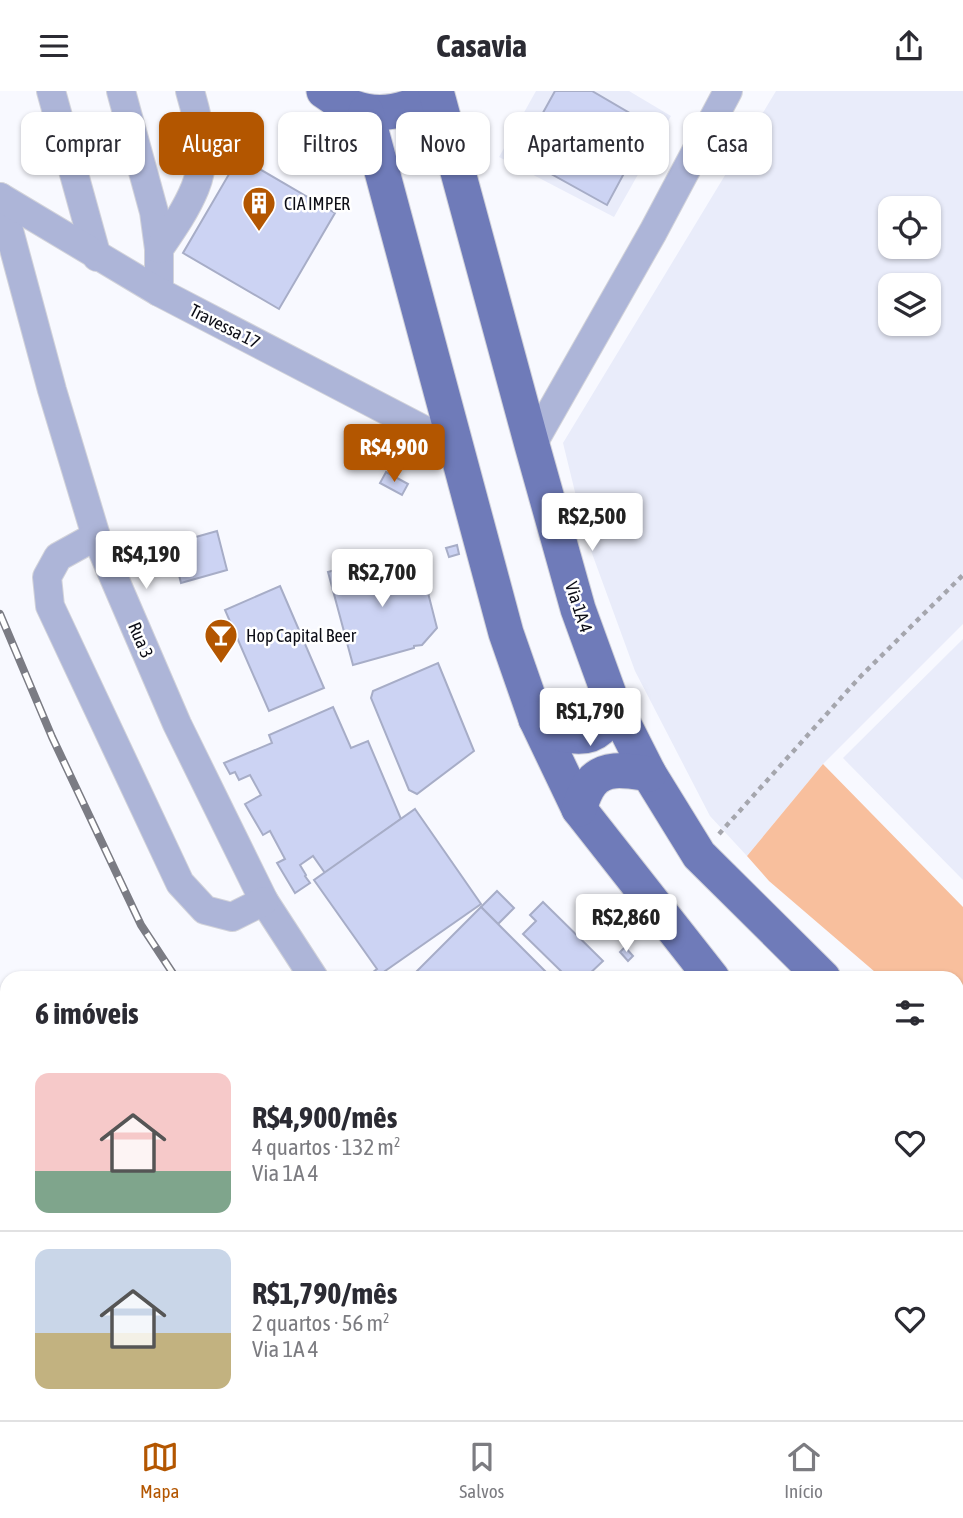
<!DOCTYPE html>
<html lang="pt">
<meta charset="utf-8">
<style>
body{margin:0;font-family:"Asap Condensed",sans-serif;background:#f2f2f3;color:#2b2b33;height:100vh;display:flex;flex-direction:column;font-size:26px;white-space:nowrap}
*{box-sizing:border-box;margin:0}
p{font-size:23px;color:#7c7c81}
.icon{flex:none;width:38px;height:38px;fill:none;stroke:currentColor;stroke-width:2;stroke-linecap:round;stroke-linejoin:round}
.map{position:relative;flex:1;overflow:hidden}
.side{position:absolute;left:0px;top:880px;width:964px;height:450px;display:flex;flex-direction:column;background:#fff;border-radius:21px 21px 0 0;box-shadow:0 2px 5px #0004}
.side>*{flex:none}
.hud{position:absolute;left:21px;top:21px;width:922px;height:63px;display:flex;gap:14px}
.controls{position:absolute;left:878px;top:105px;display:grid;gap:14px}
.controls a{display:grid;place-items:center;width:63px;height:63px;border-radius:14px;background:#fff;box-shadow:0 2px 5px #0004;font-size:35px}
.price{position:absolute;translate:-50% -60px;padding:0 16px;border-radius:7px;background:#fff;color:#222;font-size:23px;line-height:46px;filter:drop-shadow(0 2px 4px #0008)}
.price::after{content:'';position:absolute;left:50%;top:42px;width:21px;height:16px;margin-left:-10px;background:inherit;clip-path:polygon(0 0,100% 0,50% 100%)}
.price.on{background:#b35600;color:#fff}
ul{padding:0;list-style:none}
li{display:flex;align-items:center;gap:21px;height:175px;padding:0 35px}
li+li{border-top:2px solid #e1e1e2}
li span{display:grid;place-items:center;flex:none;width:196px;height:140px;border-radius:14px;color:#555}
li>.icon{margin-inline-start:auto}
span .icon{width:84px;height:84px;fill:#fffc;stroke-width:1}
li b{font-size:30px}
h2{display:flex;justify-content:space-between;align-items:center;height:84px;padding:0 35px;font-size:30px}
.pill{padding:0 24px;border-radius:14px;background:#fff;box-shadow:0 2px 5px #0004;font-size:24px;line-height:63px}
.pill.on{background:#b35600;color:#fff}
header{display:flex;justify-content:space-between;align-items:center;height:91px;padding:0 35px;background:#fff;font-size:32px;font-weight:700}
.menu{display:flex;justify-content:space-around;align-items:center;height:98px;border-top:2px solid #e1e1e2;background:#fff;font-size:19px;color:#7c7c81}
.menu a{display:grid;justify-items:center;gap:4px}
.menu .on{color:#b35600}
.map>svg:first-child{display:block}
.built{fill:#e9ecfa;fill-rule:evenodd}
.green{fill:#f8bf9d}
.building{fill:#ccd3f3;stroke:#a7adc7;stroke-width:2}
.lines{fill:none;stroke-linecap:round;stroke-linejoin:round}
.minor-casing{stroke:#d2d3da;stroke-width:30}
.major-casing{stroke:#d2d3da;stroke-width:37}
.path{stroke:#a5a6ad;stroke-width:4.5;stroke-dasharray:5 5;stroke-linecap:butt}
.minor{stroke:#adb5d8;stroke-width:28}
.major{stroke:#6f7bb9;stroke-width:35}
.rail-casing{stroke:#7b7c84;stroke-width:8}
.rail{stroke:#fff;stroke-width:5;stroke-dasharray:16;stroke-linecap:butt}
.labels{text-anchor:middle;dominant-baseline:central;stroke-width:5;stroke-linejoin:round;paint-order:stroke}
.poi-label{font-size:18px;fill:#0d0e17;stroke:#fff;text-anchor:start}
.street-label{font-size:18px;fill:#0d0e17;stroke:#fff}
</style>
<header><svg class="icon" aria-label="menu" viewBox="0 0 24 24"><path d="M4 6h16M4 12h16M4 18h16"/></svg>Casavia<svg class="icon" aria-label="share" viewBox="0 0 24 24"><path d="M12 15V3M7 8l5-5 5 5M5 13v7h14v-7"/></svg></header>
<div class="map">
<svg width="963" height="1329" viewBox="0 0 963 1329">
<rect width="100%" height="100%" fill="#f8f9ff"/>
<g class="built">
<polygon points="536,0 629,0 671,25 614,126 499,66"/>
<path d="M776,0h187v533l-140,140 -76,92 -37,-40 -75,-145 -49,-134 -23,-94zM891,117h38v39h-38zM891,194h38v39h-38z"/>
<polygon points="963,548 963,789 843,667"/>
</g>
<polygon class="green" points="823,673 963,816 963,964 957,957 957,887 882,887 769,790 747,765"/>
<g class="building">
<polygon points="555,0 592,0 650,34 607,114 519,65"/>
<polygon points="239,66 335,122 279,218 183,162"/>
<polygon points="386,381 408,393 402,404 380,392"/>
<polygon points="217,440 227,479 181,492 171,453"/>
<polygon points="457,454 459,463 449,466 446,457"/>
<polygon points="382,466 385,476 413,468 421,495 426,494 437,537 422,554 414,555 414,557 353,574 328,481"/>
<polygon points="280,495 324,597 269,620 225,519"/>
<polygon points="438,572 474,660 417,703 409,699 371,607 373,600"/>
<polygon points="333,616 351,657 368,650 401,728 325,782 313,765 300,774 306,784 305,785 310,792 295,802 277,772 285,768 270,740 263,744 245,713 261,704 250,684 239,689 235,681 230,683 224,672 272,652 269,644"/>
<polygon points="415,718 481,813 375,887 371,887 369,884 377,878 314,789"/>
<polygon points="497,800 514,817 498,833 481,816"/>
<polygon points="543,811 603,870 585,887 568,887 523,843 536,830 530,824"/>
<polygon points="481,816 552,887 410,887"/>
<polygon points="625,856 633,865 628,870 620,861"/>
<polygon points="0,986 7,1012 7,1118 0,1120"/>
<polygon points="7,1118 7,1188 0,1189 0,1120"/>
<polygon points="5,1241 7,1250 7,1274 0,1276 0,1243"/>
<polygon points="7,1285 7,1323 68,1323 45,1329 0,1329 0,1287"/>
</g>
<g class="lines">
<defs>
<g id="minor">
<polyline points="51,0 97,166"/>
<polyline points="121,0 154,121 159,158 159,201"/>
<polyline points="0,106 52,299 96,445 177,633 264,810 314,887"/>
<polyline points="0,106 159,201 455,355"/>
<path d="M159,158c13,-19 27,-39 36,-61 13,-31 4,-66 -5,-97"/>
<polyline points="532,354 653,141 728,0"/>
<polyline points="96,445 58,466 47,486 50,515 180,792 205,819 232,826 264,810"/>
</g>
<g id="major">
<path d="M324,0c28,21 55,28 88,15 9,-3 16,-10 24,-15"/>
<polyline points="436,0 532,354 578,518 610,606 649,683 699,764 823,887"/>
<polyline points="366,21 506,542 536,628 579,718 712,887"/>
<path d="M536,628c9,6 20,14 31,16 28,6 45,-10 43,-38"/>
<path d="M579,718c3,-9 6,-19 12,-26 14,-18 38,-12 58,-9"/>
<polyline points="957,1057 963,1049"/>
<polyline points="957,1124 963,1130"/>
</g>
</defs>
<use href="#minor" class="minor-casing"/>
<use href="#major" class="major-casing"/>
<polyline class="path" points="719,743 859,587 963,484"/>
<use href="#minor" class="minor"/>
<use href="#major" class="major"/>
<defs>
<g id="rail">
<polyline points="0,523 52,646 141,834 176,887"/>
<polyline points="542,1323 548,1329"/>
</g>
</defs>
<use href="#rail" class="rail-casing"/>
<use href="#rail" class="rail"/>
</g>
<defs>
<symbol id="building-pin" viewBox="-11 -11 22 30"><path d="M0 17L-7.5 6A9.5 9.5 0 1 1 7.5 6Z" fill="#b35600" stroke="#fff"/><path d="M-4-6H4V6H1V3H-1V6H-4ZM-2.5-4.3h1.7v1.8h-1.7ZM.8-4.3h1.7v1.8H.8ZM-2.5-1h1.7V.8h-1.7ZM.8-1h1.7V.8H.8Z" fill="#fff"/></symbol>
<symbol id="bar-pin" viewBox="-11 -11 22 30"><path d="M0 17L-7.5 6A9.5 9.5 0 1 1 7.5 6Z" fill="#b35600" stroke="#fff"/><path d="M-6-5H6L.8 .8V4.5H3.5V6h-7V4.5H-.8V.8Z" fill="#fff"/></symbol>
</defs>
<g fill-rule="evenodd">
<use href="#building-pin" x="240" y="93" width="38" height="52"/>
<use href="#bar-pin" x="202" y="525" width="38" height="52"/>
</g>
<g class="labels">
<g class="poi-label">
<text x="284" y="112">CIA IMPER</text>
<text x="246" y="544">Hop Capital Beer</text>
</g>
<g class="street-label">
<text transform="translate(225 235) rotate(27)">Travessa 17</text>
<text transform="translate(579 516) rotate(72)">Via 1A 4</text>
<text transform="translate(141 549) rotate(67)">Rua 3</text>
</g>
</g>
</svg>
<div class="controls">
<a><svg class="icon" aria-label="locate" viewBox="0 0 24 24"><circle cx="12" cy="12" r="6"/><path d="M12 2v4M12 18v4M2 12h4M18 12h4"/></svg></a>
<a><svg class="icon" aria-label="layers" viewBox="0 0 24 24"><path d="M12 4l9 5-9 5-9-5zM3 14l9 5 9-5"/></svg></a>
</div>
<b class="price on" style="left:394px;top:393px">R$4,900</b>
<b class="price" style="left:592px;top:462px">R$2,500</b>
<b class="price" style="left:146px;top:500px">R$4,190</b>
<b class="price" style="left:382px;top:518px">R$2,700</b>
<b class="price" style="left:590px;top:657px">R$1,790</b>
<b class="price" style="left:626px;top:863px">R$2,860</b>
<div class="hud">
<a class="pill">Comprar</a>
<a class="pill on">Alugar</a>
<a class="pill">Filtros</a>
<a class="pill">Novo</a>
<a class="pill">Apartamento</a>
<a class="pill">Casa</a>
</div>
<section class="side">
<h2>6 imóveis<svg class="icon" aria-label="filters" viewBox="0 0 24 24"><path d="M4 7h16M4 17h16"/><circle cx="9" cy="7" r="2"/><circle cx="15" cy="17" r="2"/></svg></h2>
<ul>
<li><span style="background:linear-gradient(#f6c9c9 70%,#7fa58c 0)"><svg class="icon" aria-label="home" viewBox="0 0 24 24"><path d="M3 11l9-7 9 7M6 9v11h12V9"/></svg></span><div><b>R$4,900/mês</b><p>4 quartos · 132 m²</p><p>Via 1A 4</p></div><svg class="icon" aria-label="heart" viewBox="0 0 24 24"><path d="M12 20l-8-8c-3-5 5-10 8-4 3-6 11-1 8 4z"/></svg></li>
<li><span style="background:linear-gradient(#c9d6e8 60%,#c2b280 0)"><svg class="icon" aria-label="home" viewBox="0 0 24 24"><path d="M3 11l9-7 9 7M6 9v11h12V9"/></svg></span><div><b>R$1,790/mês</b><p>2 quartos · 56 m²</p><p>Via 1A 4</p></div><svg class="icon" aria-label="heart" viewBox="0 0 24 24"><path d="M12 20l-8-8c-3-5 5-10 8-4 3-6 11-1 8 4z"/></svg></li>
</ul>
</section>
</div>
<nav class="menu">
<a class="on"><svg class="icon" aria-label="map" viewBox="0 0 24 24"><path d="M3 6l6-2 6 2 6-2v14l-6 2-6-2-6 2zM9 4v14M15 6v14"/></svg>Mapa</a>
<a><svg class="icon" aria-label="saved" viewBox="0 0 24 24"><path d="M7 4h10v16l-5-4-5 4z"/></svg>Salvos</a>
<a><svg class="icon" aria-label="home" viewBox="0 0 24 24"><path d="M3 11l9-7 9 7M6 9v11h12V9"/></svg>Início</a>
</nav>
